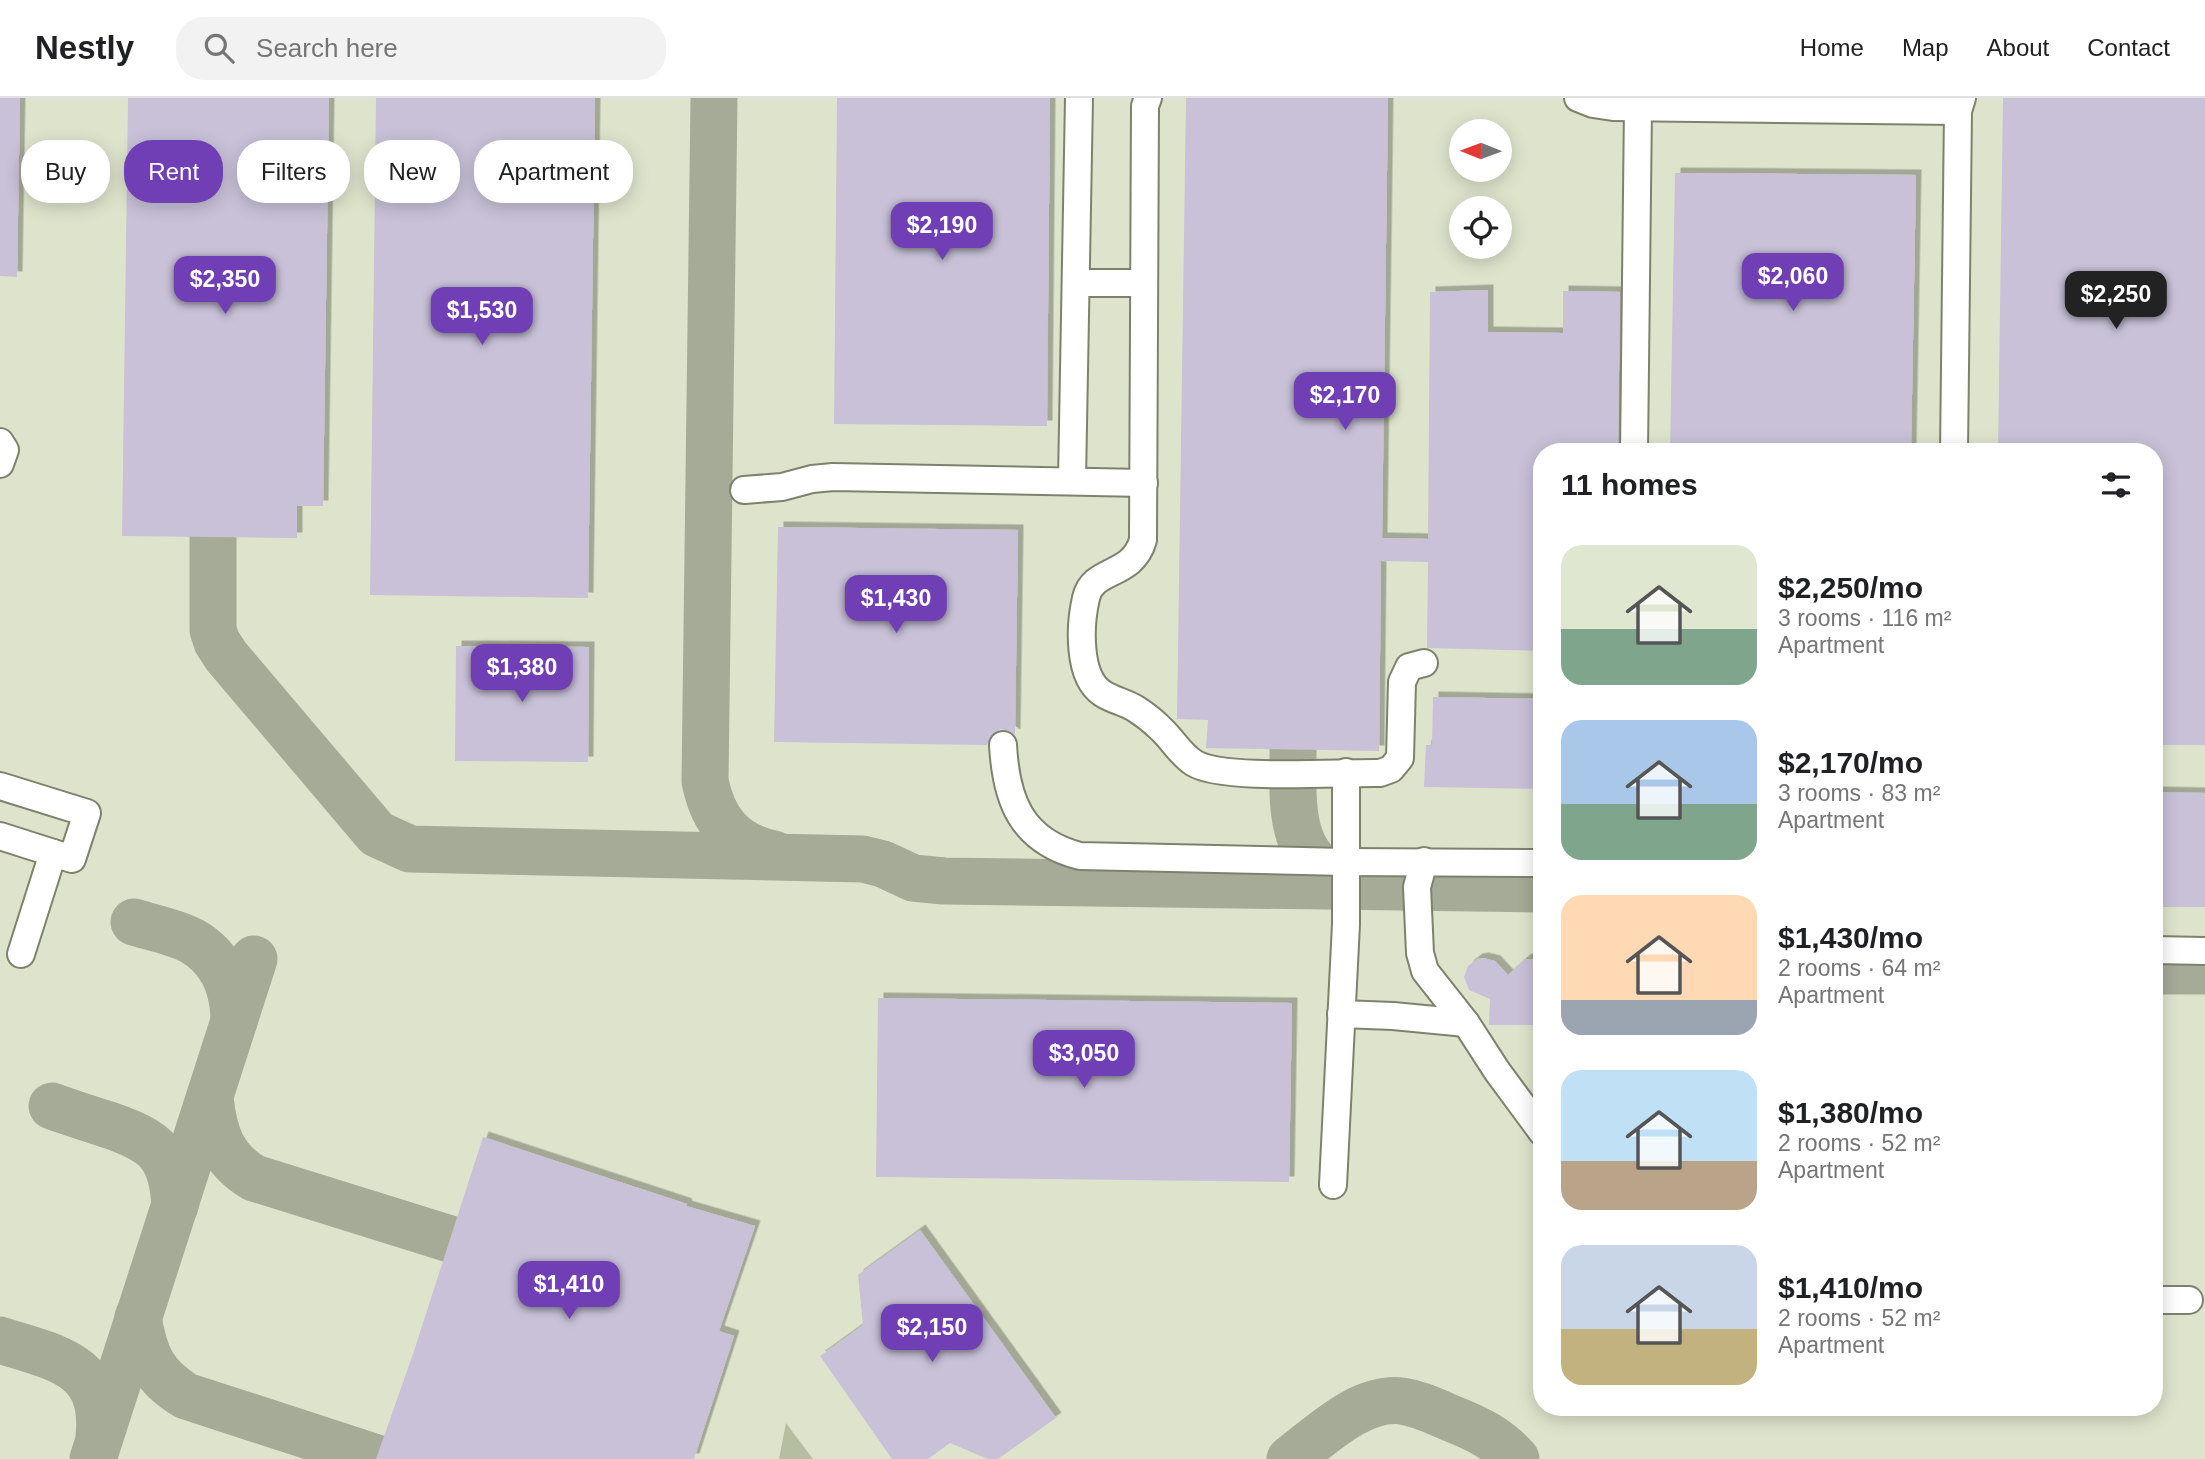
<!DOCTYPE html>
<meta charset="utf-8">
<style>
body{margin:0;font-family:Arial,sans-serif;background:#f2f2f2;color:#202124;height:100vh;display:flex;flex-direction:column;font-size:26px;white-space:nowrap}
*{box-sizing:border-box;margin:0}
p{font-size:23px;color:#757577}
.icon{flex:none;width:38px;height:38px;fill:none;stroke:currentColor;stroke-width:2;stroke-linecap:round;stroke-linejoin:round}
.map{position:relative;flex:1;overflow:hidden}
.panel{position:absolute;left:1533px;top:345px;width:630px;height:973px;display:flex;flex-direction:column;background:#fff;border-radius:28px;box-shadow:0 4px 18px #0003}
.panel>*{flex:none}
.hud{position:absolute;left:21px;top:42px;width:665px;height:63px;display:flex;gap:14px}
.needle{width:46px;rotate:271deg}
.fabs{position:absolute;left:1449px;top:21px;display:grid;gap:14px}
.fabs a{display:grid;place-items:center;width:63px;height:63px;border-radius:50%;background:#fff;box-shadow:0 4px 18px #0003;font-size:35px}
.price{position:absolute;translate:-50% -60px;padding:0 16px;border-radius:14px;background:#703fb6;color:#fff;font-size:23px;line-height:46px;filter:drop-shadow(0 2px 4px #0008)}
.price::after{content:'';position:absolute;left:50%;top:42px;width:21px;height:16px;margin-left:-10px;background:inherit;clip-path:polygon(0 0,100% 0,50% 100%)}
.price.current{background:#222;color:#fff}
ul{padding:0;list-style:none}
li{display:flex;align-items:center;gap:21px;height:175px;padding:0 28px}
li span{display:grid;place-items:center;flex:none;width:196px;height:140px;border-radius:21px;color:#555}
li>.icon{margin-inline-start:auto}
span .icon{width:84px;height:84px;fill:#fffc;stroke-width:1}
li b{font-size:30px}
h2{display:flex;justify-content:space-between;align-items:center;height:84px;padding:0 28px;font-size:30px}
.chip{padding:0 24px;border-radius:28px;background:#fff;box-shadow:0 4px 18px #0003;font-size:24px;line-height:63px}
.chip.current{background:#703fb6;color:#fff}
header{display:flex;align-items:center;gap:42px;box-sizing:border-box;height:98px;padding:0 35px;background:#fff;border-bottom:2px solid #e0e0e0}
header strong{font-size:33px}
nav{display:flex;gap:38px;margin-inline-start:auto;font-size:24px}
.search{width:490px;height:63px;background:#f2f2f2;display:flex;align-items:center;gap:18px;box-sizing:border-box;padding:0 24px;border-radius:28px;color:#757577;font-size:26px}
.map>svg:first-child{display:block}
.green{fill:#b6bea1}
.lines{fill:none;stroke-linecap:round;stroke-linejoin:round}
.taxiway{stroke:#a6ab97;stroke-width:47}
.building{fill:#c8c1d8;filter:url(#shadow)}
.minor-casing{stroke:#7d826d;stroke-width:30}
.minor{stroke:#fff;stroke-width:26}
</style>
<header>
<strong>Nestly</strong>
<div class="search"><svg class="icon" aria-label="search" viewBox="0 0 24 24"><circle cx="10" cy="10" r="6"/><path d="M15 15l6 6"/></svg>Search here</div>
<nav><a>Home</a><a>Map</a><a>About</a><a>Contact</a></nav>
</header>
<div class="map">
<svg width="2205" height="1361" viewBox="0 0 2205 1361">
<defs>
<filter id="shadow"><feDropShadow dx="5.5" dy="-5.5" stdDeviation="0" flood-color="#0004"/></filter>
</defs>
<rect width="100%" height="100%" fill="#dee4cc"/>
<polygon class="green" points="786,1325 813,1361 779,1361"/>
<g class="lines">
<g class="taxiway">
<path d="M714,0l-9,683c8,40 28,65 69,73"/>
<polyline points="213,439 213,532 217,544 226,558 377,736 410,751 863,761 883,766 913,780 944,783 1542,791"/>
<path d="M1293,651c0,57 -7,116 61,135"/>
<path d="M134,824c19,6 41,10 58,19 30,17 42,48 42,80"/>
<polyline points="2154,873 2205,873"/>
<path d="M210,1000c4,36 12,61 44,80l196,61"/>
<path d="M52,1008c19,7 38,13 57,19 47,16 63,29 66,81"/>
<path d="M138,1219c6,38 15,59 48,79l191,62"/>
<path d="M0,1242c56,18 106,24 99,97"/>
<polyline points="93,1361 254,861"/>
<path d="M1290,1361c31,-23 70,-63 112,-58 19,3 34,11 51,18 25,10 45,20 63,40"/>
</g>
</g>
<g class="building">
<polygon points="0,0 20,0 17,179 0,178"/>
<polygon points="128,0 329,0 323,408 297,408 297,440 122,438"/>
<polygon points="376,0 595,0 588,500 370,497"/>
<polygon points="837,0 1050,0 1047,328 834,326"/>
<polygon points="1186,0 1388,0 1382,440 1428,441 1430,194 1488,192 1488,234 1563,235 1563,193 1620,194 1618,354 1542,354 1542,553 1427,550 1428,464 1381,463 1379,653 1206,650 1208,622 1177,621"/>
<polygon points="2003,0 2205,0 2205,647 2154,647 2154,354 1998,354"/>
<polygon points="1675,75 1916,77 1911,354 1670,354"/>
<polygon points="778,429 1018,432 1015,637 1009,633 1001,631 993,635 987,647 774,644"/>
<polygon points="456,548 589,549 588,664 455,663"/>
<polygon points="1433,599 1542,601 1542,691 1424,689 1426,647 1432,647"/>
<polygon points="2154,694 2205,695 2205,809 2154,809"/>
<polygon points="1483,860 1495,863 1508,877 1526,861 1542,862 1539,927 1489,927 1490,901 1469,892 1464,879 1468,868 1477,861"/>
<polygon points="878,900 1292,905 1289,1084 876,1079"/>
<polygon points="483,1039 687,1106 686,1108 755,1128 719,1233 734,1238 694,1361 376,1361 413,1256"/>
<polygon points="920,1132 1056,1320 998,1361 988,1361 950,1345 928,1361 892,1361 820,1258 863,1227 858,1177"/>
</g>
<g class="lines">
<defs>
<g id="minor">
<path d="M1148,0l-3,8 -2,434c-11,38 -50,27 -57,58 -6,26 -9,78 16,95 10,7 23,9 34,16 8,5 18,13 25,20 12,11 19,25 33,34 29,18 146,9 186,10l11,-4 9,-11 2,-76 7,-15 15,-4"/>
<polyline points="1578,0 1593,6 1613,9 1958,13"/>
<polyline points="1077,185 1144,185"/>
<polyline points="0,344 5,352 0,366"/>
<polyline points="1634,354 1638,9"/>
<polyline points="1954,354 1958,13 1962,0"/>
<polyline points="1072,382 1079,0"/>
<polyline points="744,392 782,389 812,381 833,379 1144,385"/>
<path d="M1003,647c3,55 18,96 77,111l265,6 197,1"/>
<polyline points="0,688 87,715 72,761 0,738"/>
<polyline points="1424,763 1417,789 1420,855 1425,873 1466,925 1497,973 1542,1034"/>
<polyline points="2154,852 2205,853"/>
<polyline points="21,856 53,755"/>
<polyline points="1341,916 1393,918 1466,925"/>
<polyline points="1333,1087 1346,826 1346,674"/>
<polyline points="2154,1202 2189,1202"/>
</g>
</defs>
<use href="#minor" class="minor-casing"/>
<use href="#minor" class="minor"/>
</g>
</svg>
<div class="fabs">
<a><svg class="needle" viewBox="-14 -14 28 28"><path d="M0-13l5 13h-10z" fill="#e53935"/><path d="M0 13l5-13h-10z" fill="#757577"/></svg></a>
<a><svg class="icon" aria-label="locate" viewBox="0 0 24 24"><circle cx="12" cy="12" r="6"/><path d="M12 2v4M12 18v4M2 12h4M18 12h4"/></svg></a>
</div>
<b class="price" style="left:942px;top:164px">$2,190</b>
<b class="price" style="left:1793px;top:215px">$2,060</b>
<b class="price" style="left:225px;top:218px">$2,350</b>
<b class="price current" style="left:2116px;top:233px">$2,250</b>
<b class="price" style="left:482px;top:249px">$1,530</b>
<b class="price" style="left:1345px;top:334px">$2,170</b>
<b class="price" style="left:896px;top:537px">$1,430</b>
<b class="price" style="left:522px;top:606px">$1,380</b>
<b class="price" style="left:1084px;top:992px">$3,050</b>
<b class="price" style="left:569px;top:1223px">$1,410</b>
<b class="price" style="left:932px;top:1266px">$2,150</b>
<div class="hud">
<a class="chip">Buy</a>
<a class="chip current">Rent</a>
<a class="chip">Filters</a>
<a class="chip">New</a>
<a class="chip">Apartment</a>
</div>
<section class="panel">
<h2>11 homes<svg class="icon" aria-label="filters" viewBox="0 0 24 24"><path d="M4 7h16M4 17h16"/><circle cx="9" cy="7" r="2"/><circle cx="15" cy="17" r="2"/></svg></h2>
<ul>
<li><span style="background:linear-gradient(#dfe7d0 60%,#7fa58c 0)"><svg class="icon" aria-label="home" viewBox="0 0 24 24"><path d="M3 11l9-7 9 7M6 9v11h12V9"/></svg></span><div><b>$2,250/mo</b><p>3 rooms · 116 m²</p><p>Apartment</p></div></li>
<li><span style="background:linear-gradient(#a9c7e8 60%,#7fa58c 0)"><svg class="icon" aria-label="home" viewBox="0 0 24 24"><path d="M3 11l9-7 9 7M6 9v11h12V9"/></svg></span><div><b>$2,170/mo</b><p>3 rooms · 83 m²</p><p>Apartment</p></div></li>
<li><span style="background:linear-gradient(#ffd9b3 75%,#9aa5b1 0)"><svg class="icon" aria-label="home" viewBox="0 0 24 24"><path d="M3 11l9-7 9 7M6 9v11h12V9"/></svg></span><div><b>$1,430/mo</b><p>2 rooms · 64 m²</p><p>Apartment</p></div></li>
<li><span style="background:linear-gradient(#bfe0f5 65%,#b9a48a 0)"><svg class="icon" aria-label="home" viewBox="0 0 24 24"><path d="M3 11l9-7 9 7M6 9v11h12V9"/></svg></span><div><b>$1,380/mo</b><p>2 rooms · 52 m²</p><p>Apartment</p></div></li>
<li><span style="background:linear-gradient(#c9d6e8 60%,#c2b280 0)"><svg class="icon" aria-label="home" viewBox="0 0 24 24"><path d="M3 11l9-7 9 7M6 9v11h12V9"/></svg></span><div><b>$1,410/mo</b><p>2 rooms · 52 m²</p><p>Apartment</p></div></li>
</ul>
</section>
</div>
